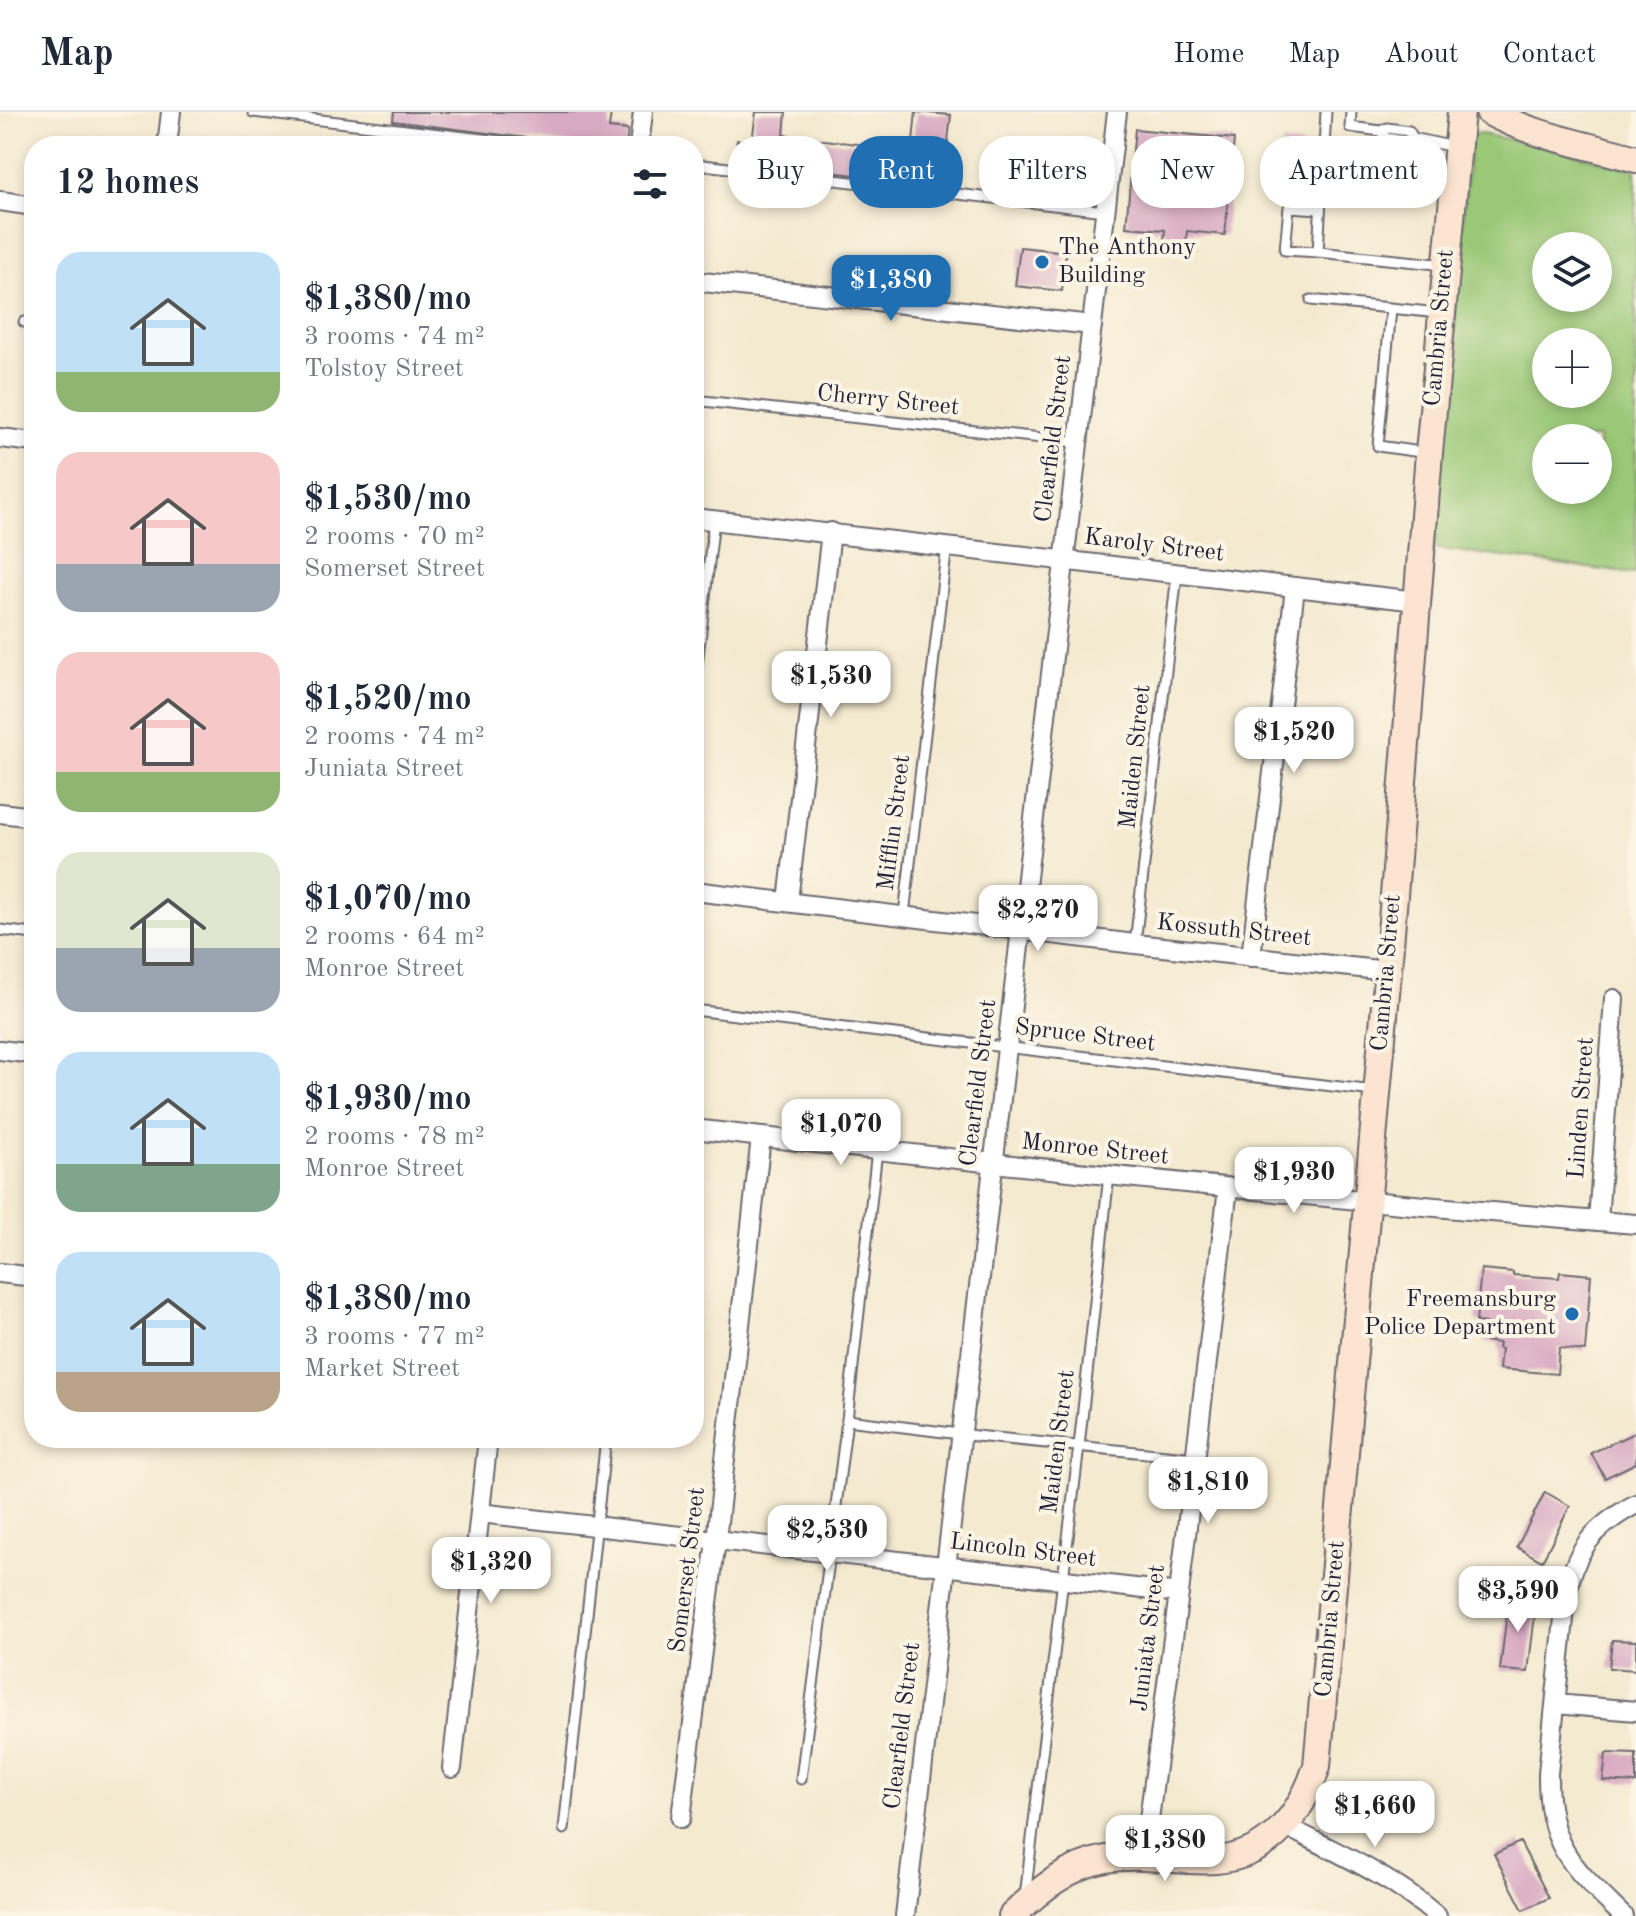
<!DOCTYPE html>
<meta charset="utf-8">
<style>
body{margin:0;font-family:"Old Standard TT",serif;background:#f2f2f3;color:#1f2937;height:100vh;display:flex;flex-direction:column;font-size:30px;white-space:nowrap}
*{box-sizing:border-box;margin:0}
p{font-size:26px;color:#747a83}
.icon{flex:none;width:44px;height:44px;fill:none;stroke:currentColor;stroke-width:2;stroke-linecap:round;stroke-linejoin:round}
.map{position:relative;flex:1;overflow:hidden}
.panel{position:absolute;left:24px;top:24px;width:680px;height:1312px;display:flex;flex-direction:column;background:#fff;border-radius:32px;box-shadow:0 4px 12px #0003}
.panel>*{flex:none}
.hud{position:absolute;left:728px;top:24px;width:760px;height:72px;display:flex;gap:16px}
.controls{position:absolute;left:1532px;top:120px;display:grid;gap:16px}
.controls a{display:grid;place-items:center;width:80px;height:80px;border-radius:50%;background:#fff;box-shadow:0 4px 12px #0003;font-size:40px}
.price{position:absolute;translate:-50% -68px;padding:0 18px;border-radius:16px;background:#fff;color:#222;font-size:26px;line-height:52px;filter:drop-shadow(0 2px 4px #0008)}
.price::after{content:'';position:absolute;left:50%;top:48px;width:24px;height:18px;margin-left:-12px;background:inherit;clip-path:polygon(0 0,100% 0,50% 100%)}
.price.on{background:#1f6fb2;color:#fff}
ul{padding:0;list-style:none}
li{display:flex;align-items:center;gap:24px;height:200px;padding:0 32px}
li span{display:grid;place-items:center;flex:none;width:224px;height:160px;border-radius:24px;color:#555}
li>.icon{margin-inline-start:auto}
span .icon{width:96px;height:96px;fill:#fffc;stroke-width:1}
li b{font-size:34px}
h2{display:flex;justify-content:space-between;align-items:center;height:96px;padding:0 32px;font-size:34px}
.tag{padding:0 28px;border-radius:32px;background:#fff;box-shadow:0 4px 12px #0003;font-size:28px;line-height:72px}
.tag.on{background:#1f6fb2;color:#fff}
header{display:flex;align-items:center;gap:48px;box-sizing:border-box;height:112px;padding:0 40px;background:#fff;border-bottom:2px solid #e0e1e3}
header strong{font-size:38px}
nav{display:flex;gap:44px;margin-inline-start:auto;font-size:28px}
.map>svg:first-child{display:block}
.park{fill:#9ac876;stroke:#5e7558;stroke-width:2;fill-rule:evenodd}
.building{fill:#d8a9c2}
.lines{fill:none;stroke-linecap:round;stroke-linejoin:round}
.lane-casing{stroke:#6c686f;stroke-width:13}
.street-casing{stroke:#6c686f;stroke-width:22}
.secondary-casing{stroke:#6c686f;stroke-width:30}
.lane{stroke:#fff;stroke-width:9}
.street{stroke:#fff;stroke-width:18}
.secondary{stroke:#fce5d0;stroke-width:26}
.poi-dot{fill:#1f6fb2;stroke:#fcf5e5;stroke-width:3}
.labels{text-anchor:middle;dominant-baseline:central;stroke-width:8;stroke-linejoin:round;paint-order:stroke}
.poi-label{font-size:24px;fill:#22223b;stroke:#fcf5e5;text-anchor:start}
.street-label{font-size:24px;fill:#22223b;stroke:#fcf5e5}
</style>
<header>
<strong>Map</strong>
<nav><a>Home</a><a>Map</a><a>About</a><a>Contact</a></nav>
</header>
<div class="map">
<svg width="1636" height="1804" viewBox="0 0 1636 1804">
<rect width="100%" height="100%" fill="#fcf5e5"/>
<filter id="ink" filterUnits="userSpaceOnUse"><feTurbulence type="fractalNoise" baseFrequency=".0125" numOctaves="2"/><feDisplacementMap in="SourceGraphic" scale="16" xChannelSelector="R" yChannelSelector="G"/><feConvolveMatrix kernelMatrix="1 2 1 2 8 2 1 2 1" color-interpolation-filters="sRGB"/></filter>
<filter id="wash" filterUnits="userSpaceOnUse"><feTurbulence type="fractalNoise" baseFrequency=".006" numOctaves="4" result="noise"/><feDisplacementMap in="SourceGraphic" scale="32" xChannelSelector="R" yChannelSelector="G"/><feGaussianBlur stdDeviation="1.8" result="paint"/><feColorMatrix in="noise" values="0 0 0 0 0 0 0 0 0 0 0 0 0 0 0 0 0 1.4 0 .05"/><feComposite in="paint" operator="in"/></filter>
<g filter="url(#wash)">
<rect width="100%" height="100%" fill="#f4ead0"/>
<path class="park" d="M1477,21l71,14 88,23v404l-203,-26 37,-407zM1546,134h52v52h-52zM1546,230h52v52h-52zM1546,326h52v52h-52z"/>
<g id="blocks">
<g class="building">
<polygon points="394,0 611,0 609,16 628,18 626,34 591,34 393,9"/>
<polygon points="756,0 786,0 784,23 912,39 916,0 951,3 943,73 734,49 737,28 752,30"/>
<polygon points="1135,17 1234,27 1225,123 1187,119 1186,131 1164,129 1165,118 1126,115"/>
<polygon points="1282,31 1302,33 1298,80 1278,78"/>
<polygon points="1020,135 1066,140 1062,179 1015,174"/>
<polygon points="1481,1157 1513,1160 1513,1163 1559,1166 1560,1160 1591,1163 1585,1239 1559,1236 1557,1262 1499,1257 1501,1237 1498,1236 1499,1231 1483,1229 1485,1211 1476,1210"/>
<polygon points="1636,1320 1636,1351 1605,1366 1591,1341"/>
<polygon points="1545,1380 1570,1394 1542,1449 1517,1435"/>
<polygon points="1509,1484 1537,1486 1528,1560 1500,1558"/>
<polygon points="1612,1528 1636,1529 1636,1558 1609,1556"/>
<polygon points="1606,1641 1636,1642 1636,1671 1603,1669"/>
<polygon points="1520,1730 1549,1786 1523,1798 1494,1742"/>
</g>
</g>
</g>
<g filter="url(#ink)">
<use href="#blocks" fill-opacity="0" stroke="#6c686f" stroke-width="2"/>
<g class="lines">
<defs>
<g id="lane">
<polyline points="253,0 541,34"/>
<polyline points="1326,0 1318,140 1446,153"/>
<polyline points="1351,0 1350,15 1381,19 1387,16 1409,19 1413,26"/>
<polyline points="1381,19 1386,26 1404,29 1413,26 1454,35"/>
<polyline points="694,52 1105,99"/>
<polyline points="1318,140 1285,138 1289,95 1320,97"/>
<polyline points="1311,188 1439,201"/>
<polyline points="1391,197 1378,334 1428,341"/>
<polyline points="24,210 34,211"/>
<polyline points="694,288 1078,330"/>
<polyline points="694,579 714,408"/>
<polyline points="904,803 947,433"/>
<polyline points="0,818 34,822"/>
<polyline points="1135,832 1177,462"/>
<polyline points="694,898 1374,979"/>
<polyline points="847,1308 976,1324 1196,1346"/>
<polyline points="801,1667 847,1308 877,1038"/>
<polyline points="564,1717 606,1326"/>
<polyline points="1025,1785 1079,1334 1109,1063"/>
</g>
<g id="street">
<polyline points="167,34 171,0"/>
<polyline points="639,34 643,0"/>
<polyline points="0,89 34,94"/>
<polyline points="694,169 1092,213"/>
<polyline points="0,326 34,330"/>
<polyline points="694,406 1417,489"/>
<polyline points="0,701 34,705"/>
<polyline points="694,779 1135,832 1388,859"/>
<polyline points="788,789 831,420"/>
<polyline points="1251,845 1295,476"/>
<polyline points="0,938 34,942"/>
<path d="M694,1017c313,37 627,70 942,95"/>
<polyline points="1598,1109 1614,887"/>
<polyline points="0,1161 34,1165"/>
<polyline points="480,1401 1179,1481"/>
<polyline points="1556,1592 1636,1599"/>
<polyline points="452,1656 488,1326"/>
<polyline points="681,1706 716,1428 761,1025"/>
<path d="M1285,1714c52,26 107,51 152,90"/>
<polyline points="1144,1745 1179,1481 1228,1076"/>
<polyline points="905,1804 1117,0"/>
<path d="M1623,1804c-49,-48 -76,-68 -75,-143l18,-174c8,-49 27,-72 70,-95"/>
</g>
<g id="secondary">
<path d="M1489,0c45,24 98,33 147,47"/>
<path d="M1012,1804c27,-26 56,-50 94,-57 36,-7 73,4 110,1 54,-4 86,-47 101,-94l71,-795 41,-518 32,-341"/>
</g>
</defs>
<use href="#lane" class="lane-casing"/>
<use href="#street" class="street-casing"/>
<use href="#secondary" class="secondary-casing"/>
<use href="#lane" class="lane"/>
<use href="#street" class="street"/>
<use href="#secondary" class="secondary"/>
</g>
</g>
<g class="poi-dot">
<circle cx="1042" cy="150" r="8"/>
<circle cx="1572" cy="1202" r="8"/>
</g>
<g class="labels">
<g class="poi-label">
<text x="1058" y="136">The Anthony<tspan x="1058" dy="28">Building</tspan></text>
<text x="1556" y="1188" text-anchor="end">Freemansburg<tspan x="1556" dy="28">Police Department</tspan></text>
</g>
<g class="street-label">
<text transform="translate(1440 216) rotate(-85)">Cambria Street</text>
<text transform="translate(888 289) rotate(6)">Cherry Street</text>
<text transform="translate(1054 327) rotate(-83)">Clearfield Street</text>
<text transform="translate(1154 434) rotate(7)">Karoly Street</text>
<text transform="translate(1136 645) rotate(-84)">Maiden Street</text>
<text transform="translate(895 711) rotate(-83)">Mifflin Street</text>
<text transform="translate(1234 819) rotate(6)">Kossuth Street</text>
<text transform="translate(1387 861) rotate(-85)">Cambria Street</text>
<text transform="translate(1085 924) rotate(7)">Spruce Street</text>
<text transform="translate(979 971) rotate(-83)">Clearfield Street</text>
<text transform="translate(1582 996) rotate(-86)">Linden Street</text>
<text transform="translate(1095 1038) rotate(6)">Monroe Street</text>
<text transform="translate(1059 1330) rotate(-83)">Maiden Street</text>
<text transform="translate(1023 1439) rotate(7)">Lincoln Street</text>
<text transform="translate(688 1458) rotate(-83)">Somerset Street</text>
<text transform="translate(1331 1507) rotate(-85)">Cambria Street</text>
<text transform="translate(1149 1526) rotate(-83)">Juniata Street</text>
<text transform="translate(903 1614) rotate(-83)">Clearfield Street</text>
</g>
</g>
</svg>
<div class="controls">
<a><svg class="icon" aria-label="layers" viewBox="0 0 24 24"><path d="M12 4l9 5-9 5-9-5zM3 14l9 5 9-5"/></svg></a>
<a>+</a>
<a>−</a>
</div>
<b class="price on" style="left:891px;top:211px">$1,380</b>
<b class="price" style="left:831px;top:607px">$1,530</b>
<b class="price" style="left:1294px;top:663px">$1,520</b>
<b class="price" style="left:1038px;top:841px">$2,270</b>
<b class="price" style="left:841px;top:1055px">$1,070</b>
<b class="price" style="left:1294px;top:1103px">$1,930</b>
<b class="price" style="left:1208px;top:1413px">$1,810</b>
<b class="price" style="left:827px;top:1461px">$2,530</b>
<b class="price" style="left:491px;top:1493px">$1,320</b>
<b class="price" style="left:1518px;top:1522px">$3,590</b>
<b class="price" style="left:1375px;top:1737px">$1,660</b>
<b class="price" style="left:1165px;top:1771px">$1,380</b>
<div class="hud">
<a class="tag">Buy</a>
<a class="tag on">Rent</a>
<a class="tag">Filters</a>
<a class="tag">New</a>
<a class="tag">Apartment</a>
</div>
<section class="panel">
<h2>12 homes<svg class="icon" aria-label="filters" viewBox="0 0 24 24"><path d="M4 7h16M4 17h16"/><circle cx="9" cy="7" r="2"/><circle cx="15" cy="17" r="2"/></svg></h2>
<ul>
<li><span style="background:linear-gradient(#bfe0f5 75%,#8fb573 0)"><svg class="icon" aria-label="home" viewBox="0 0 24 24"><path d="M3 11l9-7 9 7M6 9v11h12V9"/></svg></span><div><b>$1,380/mo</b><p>3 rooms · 74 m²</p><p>Tolstoy Street</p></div></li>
<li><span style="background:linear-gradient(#f6c9c9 70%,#9aa5b1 0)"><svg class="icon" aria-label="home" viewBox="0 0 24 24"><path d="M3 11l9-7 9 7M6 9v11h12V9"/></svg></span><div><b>$1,530/mo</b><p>2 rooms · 70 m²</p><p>Somerset Street</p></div></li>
<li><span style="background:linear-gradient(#f6c9c9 75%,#8fb573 0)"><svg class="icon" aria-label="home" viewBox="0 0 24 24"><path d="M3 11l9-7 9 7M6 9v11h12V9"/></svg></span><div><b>$1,520/mo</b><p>2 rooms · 74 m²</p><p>Juniata Street</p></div></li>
<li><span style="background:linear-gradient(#dfe7d0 60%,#9aa5b1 0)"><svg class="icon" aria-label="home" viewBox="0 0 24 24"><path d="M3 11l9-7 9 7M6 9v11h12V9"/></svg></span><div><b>$1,070/mo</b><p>2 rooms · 64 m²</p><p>Monroe Street</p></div></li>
<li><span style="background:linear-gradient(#bfe0f5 70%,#7fa58c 0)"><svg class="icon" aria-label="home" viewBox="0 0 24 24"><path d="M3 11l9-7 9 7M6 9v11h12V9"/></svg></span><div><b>$1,930/mo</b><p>2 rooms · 78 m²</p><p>Monroe Street</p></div></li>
<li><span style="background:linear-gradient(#bfe0f5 75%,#b9a48a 0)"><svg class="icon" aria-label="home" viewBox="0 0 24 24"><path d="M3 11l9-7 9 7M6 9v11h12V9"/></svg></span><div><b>$1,380/mo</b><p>3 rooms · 77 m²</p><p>Market Street</p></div></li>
</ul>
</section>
</div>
